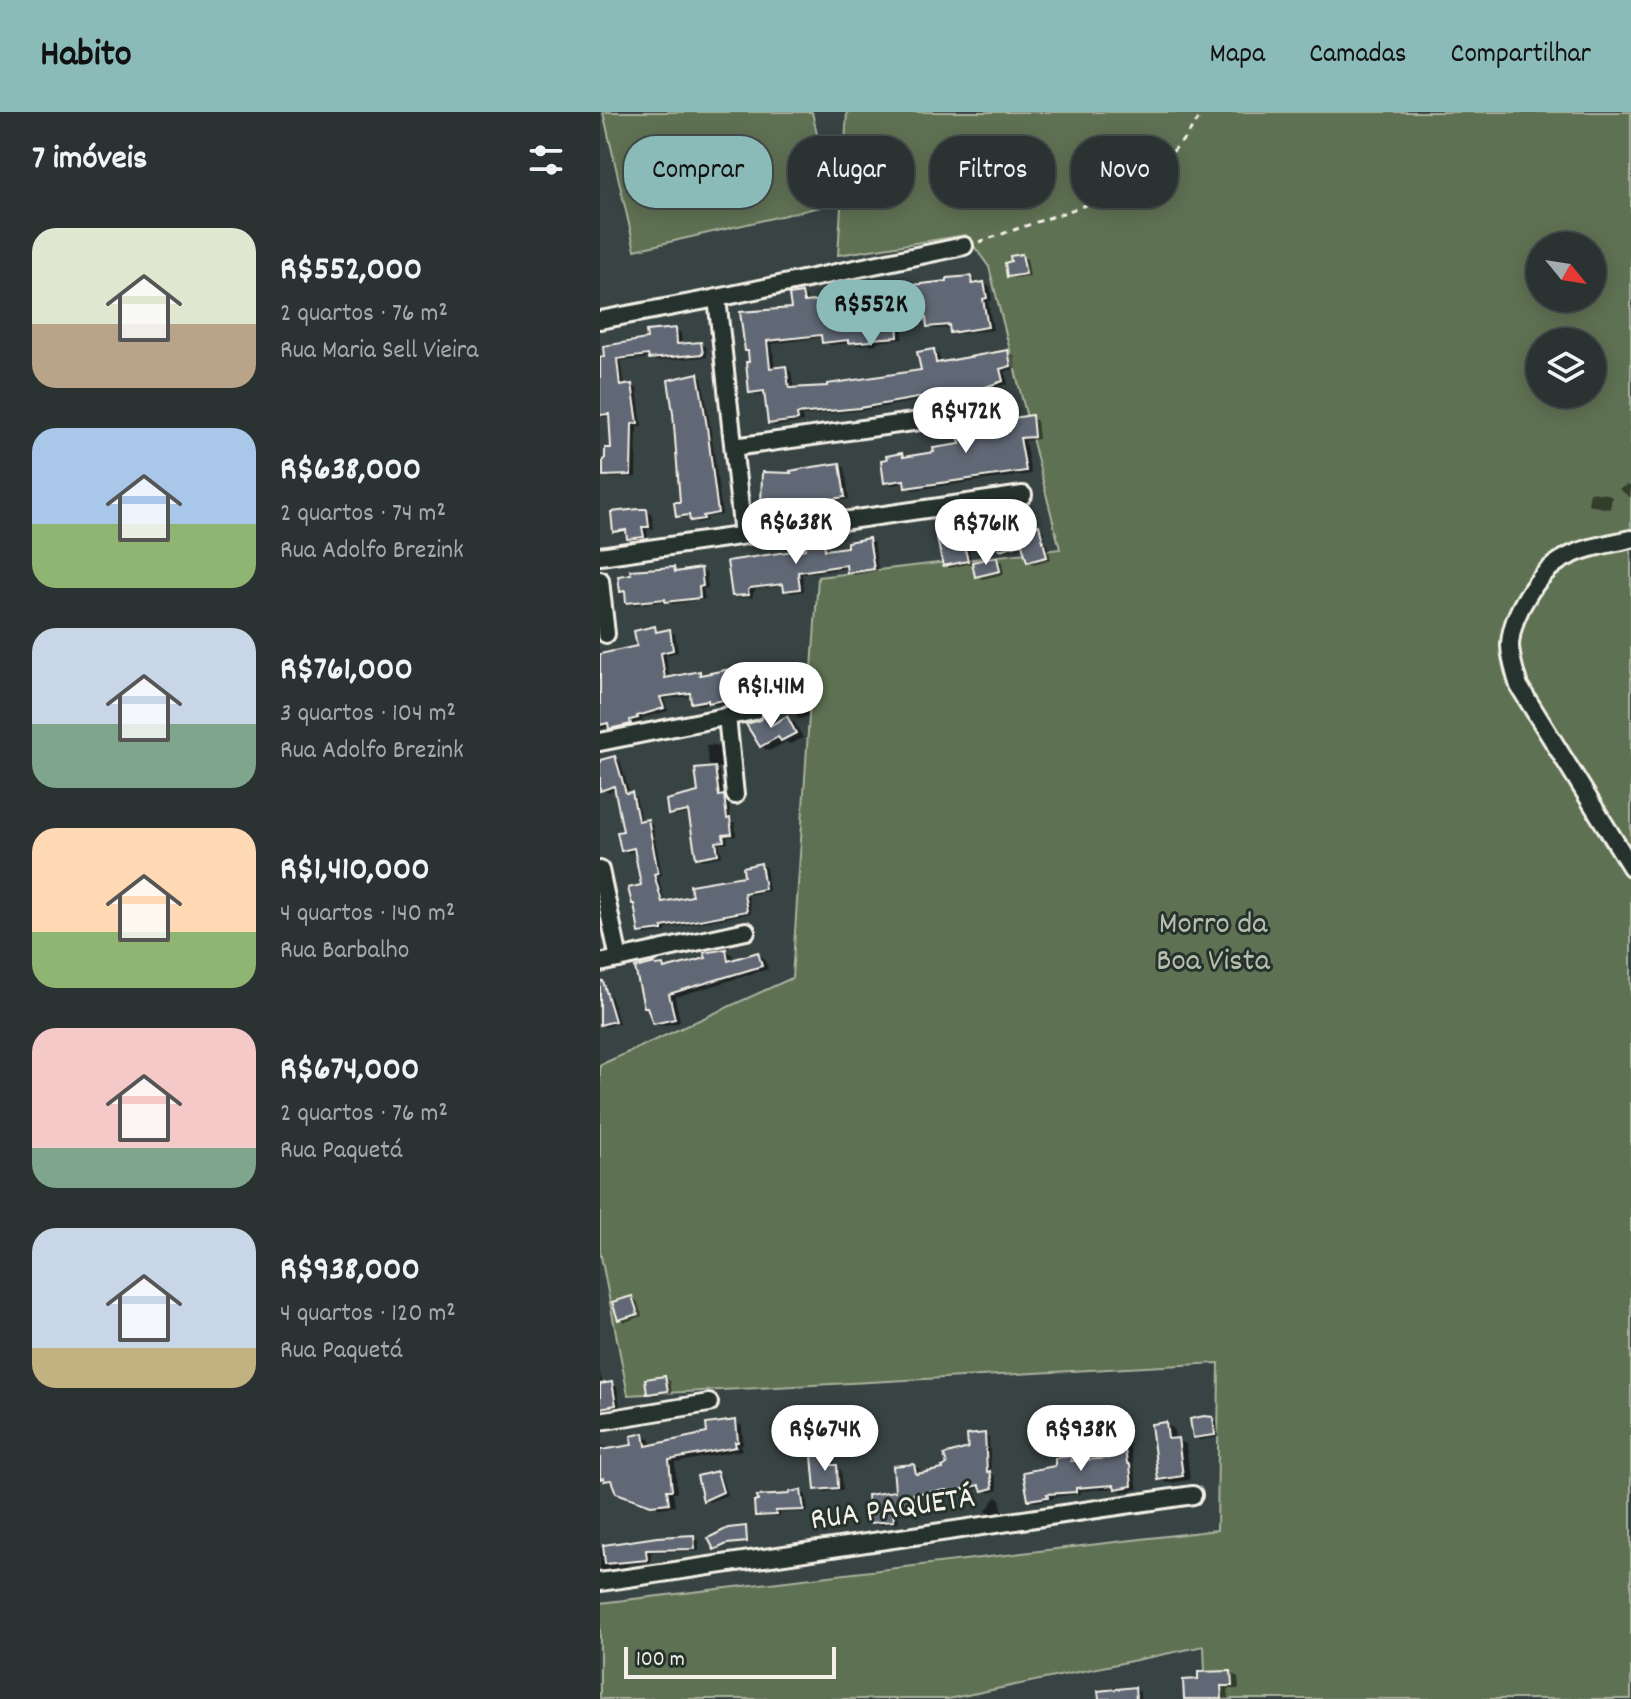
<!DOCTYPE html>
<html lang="pt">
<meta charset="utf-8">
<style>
body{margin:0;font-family:Dekko,sans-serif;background:#323a3a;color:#f1f3f6;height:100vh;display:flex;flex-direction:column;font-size:30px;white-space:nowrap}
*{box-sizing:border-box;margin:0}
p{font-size:26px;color:#a5aaac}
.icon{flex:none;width:44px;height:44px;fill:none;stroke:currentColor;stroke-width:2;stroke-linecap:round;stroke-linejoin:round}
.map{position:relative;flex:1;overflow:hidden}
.panel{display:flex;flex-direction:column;background:#2a3232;width:600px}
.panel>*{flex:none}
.hud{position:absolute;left:24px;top:24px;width:760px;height:72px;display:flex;gap:16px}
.needle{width:52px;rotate:120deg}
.buttons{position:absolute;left:926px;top:120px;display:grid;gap:16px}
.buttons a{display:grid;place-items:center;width:80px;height:80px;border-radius:50%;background:#2a3232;box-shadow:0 4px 20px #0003,0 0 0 2px #464d4d;font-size:40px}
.scale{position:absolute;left:24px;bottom:20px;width:212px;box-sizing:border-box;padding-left:8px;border:4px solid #f4f1e8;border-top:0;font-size:22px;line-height:28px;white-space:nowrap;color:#f4f1e8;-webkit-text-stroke:6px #26332d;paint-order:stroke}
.price{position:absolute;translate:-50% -68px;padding:0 18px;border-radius:28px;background:#fff;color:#222;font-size:26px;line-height:52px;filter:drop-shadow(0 2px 4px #0008)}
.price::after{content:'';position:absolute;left:50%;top:48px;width:24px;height:18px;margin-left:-12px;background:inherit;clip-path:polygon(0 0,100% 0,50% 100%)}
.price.current{background:#8bbbb9;color:#111}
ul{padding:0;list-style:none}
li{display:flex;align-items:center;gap:24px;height:200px;padding:0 32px}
li span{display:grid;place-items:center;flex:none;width:224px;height:160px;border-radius:24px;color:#555}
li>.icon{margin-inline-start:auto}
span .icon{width:96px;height:96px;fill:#fffc;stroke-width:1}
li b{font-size:34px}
h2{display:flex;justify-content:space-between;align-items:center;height:96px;padding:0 32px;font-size:34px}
.pill{padding:0 28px;border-radius:32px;background:#2a3232;box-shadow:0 4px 20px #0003,0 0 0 2px #464d4d;font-size:28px;line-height:72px}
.pill.current{background:#8bbbb9;color:#111}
header{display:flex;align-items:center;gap:48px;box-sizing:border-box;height:112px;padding:0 40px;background:#8bbbb9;color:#111}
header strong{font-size:38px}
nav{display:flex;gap:44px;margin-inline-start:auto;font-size:28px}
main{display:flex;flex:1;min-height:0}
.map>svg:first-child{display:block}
.green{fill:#5f7153;stroke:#aab19e;stroke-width:2;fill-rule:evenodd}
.shadow{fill:#0007}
.building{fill:#616875;stroke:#f4f1e8;stroke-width:2}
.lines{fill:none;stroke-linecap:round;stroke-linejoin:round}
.minor-casing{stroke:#f4f1e8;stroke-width:22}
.path{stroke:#f4f1e8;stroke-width:3;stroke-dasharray:6 6;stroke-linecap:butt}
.minor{stroke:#26332d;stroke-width:16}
.labels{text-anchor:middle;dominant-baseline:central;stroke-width:6;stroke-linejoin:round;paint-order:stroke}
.park-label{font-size:32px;fill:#b8beac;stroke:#26332d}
.street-label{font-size:32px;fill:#f4f1e8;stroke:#26332d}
</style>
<header>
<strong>Habito</strong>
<nav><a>Mapa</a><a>Camadas</a><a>Compartilhar</a></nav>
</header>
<main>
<section class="panel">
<h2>7 imóveis<svg class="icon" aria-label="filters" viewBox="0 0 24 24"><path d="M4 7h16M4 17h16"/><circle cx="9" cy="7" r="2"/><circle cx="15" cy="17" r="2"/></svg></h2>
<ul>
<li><span style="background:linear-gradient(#dfe7d0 60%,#b9a48a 0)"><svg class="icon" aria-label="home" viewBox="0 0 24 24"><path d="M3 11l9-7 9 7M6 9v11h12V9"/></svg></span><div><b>R$552,000</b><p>2 quartos · 76 m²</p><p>Rua Maria Sell Vieira</p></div></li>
<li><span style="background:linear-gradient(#a9c7e8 60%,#8fb573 0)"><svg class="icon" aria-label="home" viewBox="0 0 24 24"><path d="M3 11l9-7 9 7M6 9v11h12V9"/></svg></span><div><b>R$638,000</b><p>2 quartos · 74 m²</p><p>Rua Adolfo Brezink</p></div></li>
<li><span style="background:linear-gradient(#c9d6e8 60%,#7fa58c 0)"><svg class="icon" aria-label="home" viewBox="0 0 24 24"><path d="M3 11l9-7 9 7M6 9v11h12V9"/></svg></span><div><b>R$761,000</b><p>3 quartos · 104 m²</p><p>Rua Adolfo Brezink</p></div></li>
<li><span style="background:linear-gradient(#ffd9b3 65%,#8fb573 0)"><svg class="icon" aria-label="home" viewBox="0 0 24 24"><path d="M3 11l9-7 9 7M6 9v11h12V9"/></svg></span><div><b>R$1,410,000</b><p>4 quartos · 140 m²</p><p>Rua Barbalho</p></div></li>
<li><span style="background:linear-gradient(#f6c9c9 75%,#7fa58c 0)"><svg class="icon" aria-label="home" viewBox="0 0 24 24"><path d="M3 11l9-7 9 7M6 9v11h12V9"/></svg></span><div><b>R$674,000</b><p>2 quartos · 76 m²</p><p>Rua Paquetá</p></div></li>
<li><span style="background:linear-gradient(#c9d6e8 75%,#c2b280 0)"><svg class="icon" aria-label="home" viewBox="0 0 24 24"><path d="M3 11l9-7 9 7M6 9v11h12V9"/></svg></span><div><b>R$938,000</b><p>4 quartos · 120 m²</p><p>Rua Paquetá</p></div></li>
</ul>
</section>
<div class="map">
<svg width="1031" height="1587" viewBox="0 0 1031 1587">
<rect width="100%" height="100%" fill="#384343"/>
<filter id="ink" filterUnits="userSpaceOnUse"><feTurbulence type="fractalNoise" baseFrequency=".0125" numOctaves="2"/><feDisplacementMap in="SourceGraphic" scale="16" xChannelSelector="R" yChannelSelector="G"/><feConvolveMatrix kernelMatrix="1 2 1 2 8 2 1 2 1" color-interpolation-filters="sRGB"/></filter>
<g filter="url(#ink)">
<g class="green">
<polygon points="3,0 212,0 233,92 35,138"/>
<path d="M247,0h784v1587h-425l-2,-53 -256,53h-348v-96l617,-73 2,-167 -591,32 -28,-144v-186l192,-87 26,-401 242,-28 -71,-282 -23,-32 -128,20zM940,134h52v52h-52zM940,230h52v52h-52z"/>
</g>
<g class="shadow">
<polygon points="422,144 427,147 430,164 414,166 409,164"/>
<polygon points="371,166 376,169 377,173 384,172 390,175 392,189 388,189 393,218 357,222 351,219 351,216 334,217 329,214 328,208 302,210 303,227 276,230 276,232 256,233 252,231 230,233 224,229 224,225 172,232 175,258 186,256 191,260 194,278 230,276 324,260 333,239 339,243 341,252 408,240 414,243 416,257 405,259 408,272 360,284 357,282 267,298 202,304 203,310 175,314 170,310 167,282 157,283 151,280 152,251 150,240 193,198 202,183 207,186 208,192 237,189 242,192 243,199 280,195 298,185"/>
<polygon points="76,218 81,221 82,234 101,232 106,235 107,245 56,249 50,246 21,249 25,275 32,274 37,277 42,314 37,315 36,365 11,366 5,363 13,338 11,304 3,305 0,303 0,247"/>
<polygon points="98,263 102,266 111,319 122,403 107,405 107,409 96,411 92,408 91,405 83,406 78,404 82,392"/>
<polygon points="431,305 437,309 439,327 425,329 431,362 313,378 307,375 307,371 292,373 286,370 302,343 307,346 336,342 362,334"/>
<polygon points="240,353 245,356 249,387 221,392 168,395 163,393 193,363"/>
<polygon points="1027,373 1031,374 1031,386 1019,377"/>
<polygon points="990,380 1007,382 1012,385 1010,397 993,394 988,392"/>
<polygon points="47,399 52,402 54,417 47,417 48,427 33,428 28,425 28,421 20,421 15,419"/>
<polygon points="411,407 416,410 419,421 438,416 443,418 451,447 434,452 429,449 425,434 406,439 401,436"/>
<polygon points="359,414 364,417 372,451 350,456 345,453"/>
<polygon points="269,428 274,431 278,459 254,463 249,460 248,456 202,462 204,479 191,481 186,478 185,474 156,477 153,481 153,485 139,486 134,483 208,439 223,432 228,435 229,439 249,436"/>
<polygon points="397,447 402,450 404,462 382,467 377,464"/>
<polygon points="74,457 79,460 101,458 106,461 108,476 103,477 105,487 72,492 68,489 33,493 28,490 27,481 22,478 33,463"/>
<polygon points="55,516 60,520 70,519 75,522 78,540 66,543 69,567 99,561 104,564 131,559 136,562 141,584 128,587 129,590 116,593 112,591 98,593 93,590 92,584 64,587 68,599 42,606 42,609 34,611 36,615 17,619 11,614 0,617 0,538 5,543 39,535"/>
<polygon points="203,591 208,604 198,607 193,594"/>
<polygon points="165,604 173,608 175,613 187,606 195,611 203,626 190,632 186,630 169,639 161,634 162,609"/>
<polygon points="115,633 120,636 122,655 113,656 109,653 106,634"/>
<polygon points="15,646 20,649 30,682 36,685 41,710 47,709 52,712 62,763 58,764 65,791 94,786 147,766 161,753 166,756 169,779 148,783 151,801 66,817 66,820 46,823 41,820 44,774 37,739 27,741 23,738 25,721 17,677 7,680 2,677 0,670 0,650"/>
<polygon points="114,657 119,659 123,685 128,688 131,709 135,711 136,724 127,725 128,731 119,732 122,744 103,748 98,745 91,701 75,704 70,702 100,681"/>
<polygon points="125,839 132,842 133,849 158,842 164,846 168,857 75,885 80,910 61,914 55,910 55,853 68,858 108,848"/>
<polygon points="6,882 11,884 19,911 5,915 0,912 0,883"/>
<polygon points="32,1186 37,1189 42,1204 25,1210 20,1207"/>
<polygon points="0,1260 3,1273 11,1272 17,1275 20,1295 0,1299"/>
<polygon points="65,1266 70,1269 72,1281 53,1284 49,1281"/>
<polygon points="612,1307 617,1310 619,1325 600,1328 595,1325"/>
<polygon points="135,1310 142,1314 143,1333 141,1333 142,1338 75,1351 77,1381 73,1381 75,1394 59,1396 24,1384 17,1380 14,1370 7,1370 0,1367 0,1333 8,1336 8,1339 34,1335 44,1323 50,1327 52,1334 109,1322"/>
<polygon points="566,1312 574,1317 575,1328 586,1332 590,1368 568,1371 560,1367"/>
<polygon points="187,1313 192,1316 194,1325 178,1328 173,1325 171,1316"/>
<polygon points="384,1323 389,1326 391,1362 395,1364 398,1378 389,1381 383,1375 355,1383 350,1380 317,1384 319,1400 298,1402 299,1411 277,1413 272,1410 298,1381 314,1354 319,1357 320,1364 345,1359"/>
<polygon points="523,1327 529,1330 538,1377 522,1380 516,1376 481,1379 481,1382 453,1385 453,1387 435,1390 429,1387 457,1356 470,1346 476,1350 511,1348"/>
<polygon points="229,1345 234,1347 234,1355 241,1358 243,1378 222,1380 217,1377"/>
<polygon points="116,1361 121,1364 127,1383 109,1390 104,1387"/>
<polygon points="201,1380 206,1383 208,1400 180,1401 180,1405 161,1405 156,1402"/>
<polygon points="396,1385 400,1387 403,1402 393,1404 386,1399"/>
<polygon points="93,1425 99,1428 99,1439 51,1440 51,1450 27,1453 28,1458 0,1460 0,1436 57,1427"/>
<polygon points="631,1561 638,1565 639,1577 628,1577 629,1587 586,1587"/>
<polygon points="535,1577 540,1580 540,1587 512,1587"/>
</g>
<g class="building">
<polygon points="422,142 426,162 407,165 405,151 411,149 410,144"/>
<polygon points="371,164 372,172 384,170 387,186 383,187 388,215 350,221 349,213 327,215 326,205 297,207 298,225 271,227 271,229 248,231 248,228 222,231 221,223 167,229 170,256 186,254 189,276 227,274 227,272 321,258 317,240 334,237 336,251 408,238 411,254 400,257 403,269 377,278 353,282 352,280 260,296 197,302 198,308 168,312 164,279 149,281 146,250 149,250 148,239 145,239 140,200 191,196 189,183 202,181 204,190 237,187 238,198 278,193 277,185 296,183 295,175 347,169 347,166"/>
<polygon points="76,216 77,232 101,230 103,242 49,247 48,243 17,247 20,274 32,272 38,311 32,312 31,363 3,364 3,348 5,346 5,336 11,336 9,302 0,303 0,245 4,245 3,234 47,227 46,219"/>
<polygon points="98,261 107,315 118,401 103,404 104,407 90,409 89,403 76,405 74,390 80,390 73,301 68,268"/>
<polygon points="432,303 434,325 420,326 426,359 305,376 304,368 284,371 281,348 287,347 286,344 302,341 303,345 334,340 333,336 360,332 357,315"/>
<polygon points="240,351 245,385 215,390 161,394 162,360 191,361 190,359 206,356"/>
<polygon points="39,397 47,397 49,415 42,415 44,425 27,427 26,418 13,420 11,400"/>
<polygon points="412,405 415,420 439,413 447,445 427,450 422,432 399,438 393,409"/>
<polygon points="359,412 368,449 343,454 335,417"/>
<polygon points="269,426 274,457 247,461 246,453 198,460 200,477 184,479 183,472 150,476 148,478 149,483 132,484 127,449 206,437 205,433 224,430 225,438 247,435 247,430"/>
<polygon points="397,445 400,459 375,465 372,450"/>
<polygon points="74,455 75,460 101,456 103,474 99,475 100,486 65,490 65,487 26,491 25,479 20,480 18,464 31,462 30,458"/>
<polygon points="55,514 56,520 70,517 73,538 61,541 65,566 100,559 100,563 131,557 136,582 124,585 124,588 108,591 108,588 91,591 90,581 60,585 64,596 37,604 38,606 30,608 31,612 9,617 8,611 0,613 0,542 37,534 34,519"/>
<polygon points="165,601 171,613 187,604 196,621 181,629 178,625 160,635 146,612 161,608"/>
<polygon points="15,644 26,681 32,680 38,709 48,707 58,761 54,762 62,790 92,784 90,773 144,764 143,755 161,751 165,777 144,781 147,799 62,815 62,818 39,821 34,792 32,792 28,776 41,773 34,736 21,739 17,720 23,719 14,674 0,679 0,648"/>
<polygon points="115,655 119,684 124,683 127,707 130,706 132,722 123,723 124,729 116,730 118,742 96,746 88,699 68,703 66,688 98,680 95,657"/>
<polygon points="126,837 128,849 158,840 162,854 69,882 75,907 53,912 47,895 44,895 35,856 55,851 56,854 63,853 64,857 106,846 104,841"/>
<polygon points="0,869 3,869 15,909 0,913"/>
<polygon points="32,1184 38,1202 18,1208 12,1190"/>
<polygon points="65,1264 68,1279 47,1282 45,1267"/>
<polygon points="12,1270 16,1293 0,1296 0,1272"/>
<polygon points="604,1304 613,1305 615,1323 593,1326 590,1307"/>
<polygon points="136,1308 138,1330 135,1330 136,1335 69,1348 72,1378 67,1378 69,1391 51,1393 16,1381 11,1368 4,1369 4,1366 0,1367 0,1338 32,1333 31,1324 44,1321 46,1334 107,1321 106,1312"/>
<polygon points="566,1310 568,1327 578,1326 583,1364 558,1368 551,1312"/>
<polygon points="385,1321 387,1360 390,1359 393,1376 382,1379 379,1373 348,1381 347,1378 313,1382 314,1398 293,1400 294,1409 270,1411 267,1383 295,1379 293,1354 314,1352 316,1362 343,1357 342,1355 347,1353 344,1343 368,1336 367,1323"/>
<polygon points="523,1325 527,1351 530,1353 532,1374 515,1377 514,1373 476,1376 476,1380 447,1382 448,1385 428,1388 423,1360 455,1354 455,1346 471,1344 471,1349 509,1346 507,1327"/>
<polygon points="229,1342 230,1353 237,1353 238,1376 215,1378 212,1344"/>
<polygon points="117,1359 123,1380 103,1389 97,1364"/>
<polygon points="201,1378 204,1398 175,1399 176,1403 155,1404 154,1389 158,1389 157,1384 189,1382 189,1380"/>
<polygon points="146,1414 147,1430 127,1432 114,1438 108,1426 128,1416"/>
<polygon points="94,1423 95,1437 46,1438 47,1448 5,1452 3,1433 57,1425"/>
<polygon points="631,1559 632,1574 621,1574 622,1587 584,1587 583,1568 598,1567 598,1560"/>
<polygon points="535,1575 536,1587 499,1587 498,1579"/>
</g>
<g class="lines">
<defs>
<g id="minor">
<polyline points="117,186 143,423"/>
<polyline points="0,208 117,186 364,134"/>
<polyline points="134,335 405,297"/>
<path d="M1031,427c-22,5 -46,8 -66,19 -27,14 -53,55 -55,86 0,14 5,29 9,42l112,181"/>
<polyline points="0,444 423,383"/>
<polyline points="0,468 6,522"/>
<polyline points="127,604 135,683"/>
<polyline points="0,630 154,599"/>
<polyline points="0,758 19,847"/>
<polyline points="0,851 146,819"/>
<polyline points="0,1309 109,1291"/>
<polyline points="0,1470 593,1383"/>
</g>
</defs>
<use href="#minor" class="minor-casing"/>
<path class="path" d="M379,130l133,-46c40,-22 67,-45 91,-84"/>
<use href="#minor" class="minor"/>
</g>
</g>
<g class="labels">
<g class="park-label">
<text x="613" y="814">Morro da<tspan x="613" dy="37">Boa Vista</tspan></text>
</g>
<g class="street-label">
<text transform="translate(293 1399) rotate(-8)">RUA PAQUETÁ</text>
</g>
</g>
</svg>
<div class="buttons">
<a><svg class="needle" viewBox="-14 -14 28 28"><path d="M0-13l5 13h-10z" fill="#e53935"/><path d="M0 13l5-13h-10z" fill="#a5aaac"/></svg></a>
<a><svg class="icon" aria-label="layers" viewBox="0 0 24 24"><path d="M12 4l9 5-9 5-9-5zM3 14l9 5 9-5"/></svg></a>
</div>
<div class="scale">100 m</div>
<b class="price current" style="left:271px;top:236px">R$552K</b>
<b class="price" style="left:366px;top:343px">R$472K</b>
<b class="price" style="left:196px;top:454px">R$638K</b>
<b class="price" style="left:386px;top:455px">R$761K</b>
<b class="price" style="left:171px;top:618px">R$1.41M</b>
<b class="price" style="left:225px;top:1361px">R$674K</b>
<b class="price" style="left:481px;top:1361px">R$938K</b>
<div class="hud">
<a class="pill current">Comprar</a>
<a class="pill">Alugar</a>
<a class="pill">Filtros</a>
<a class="pill">Novo</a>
</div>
</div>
</main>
